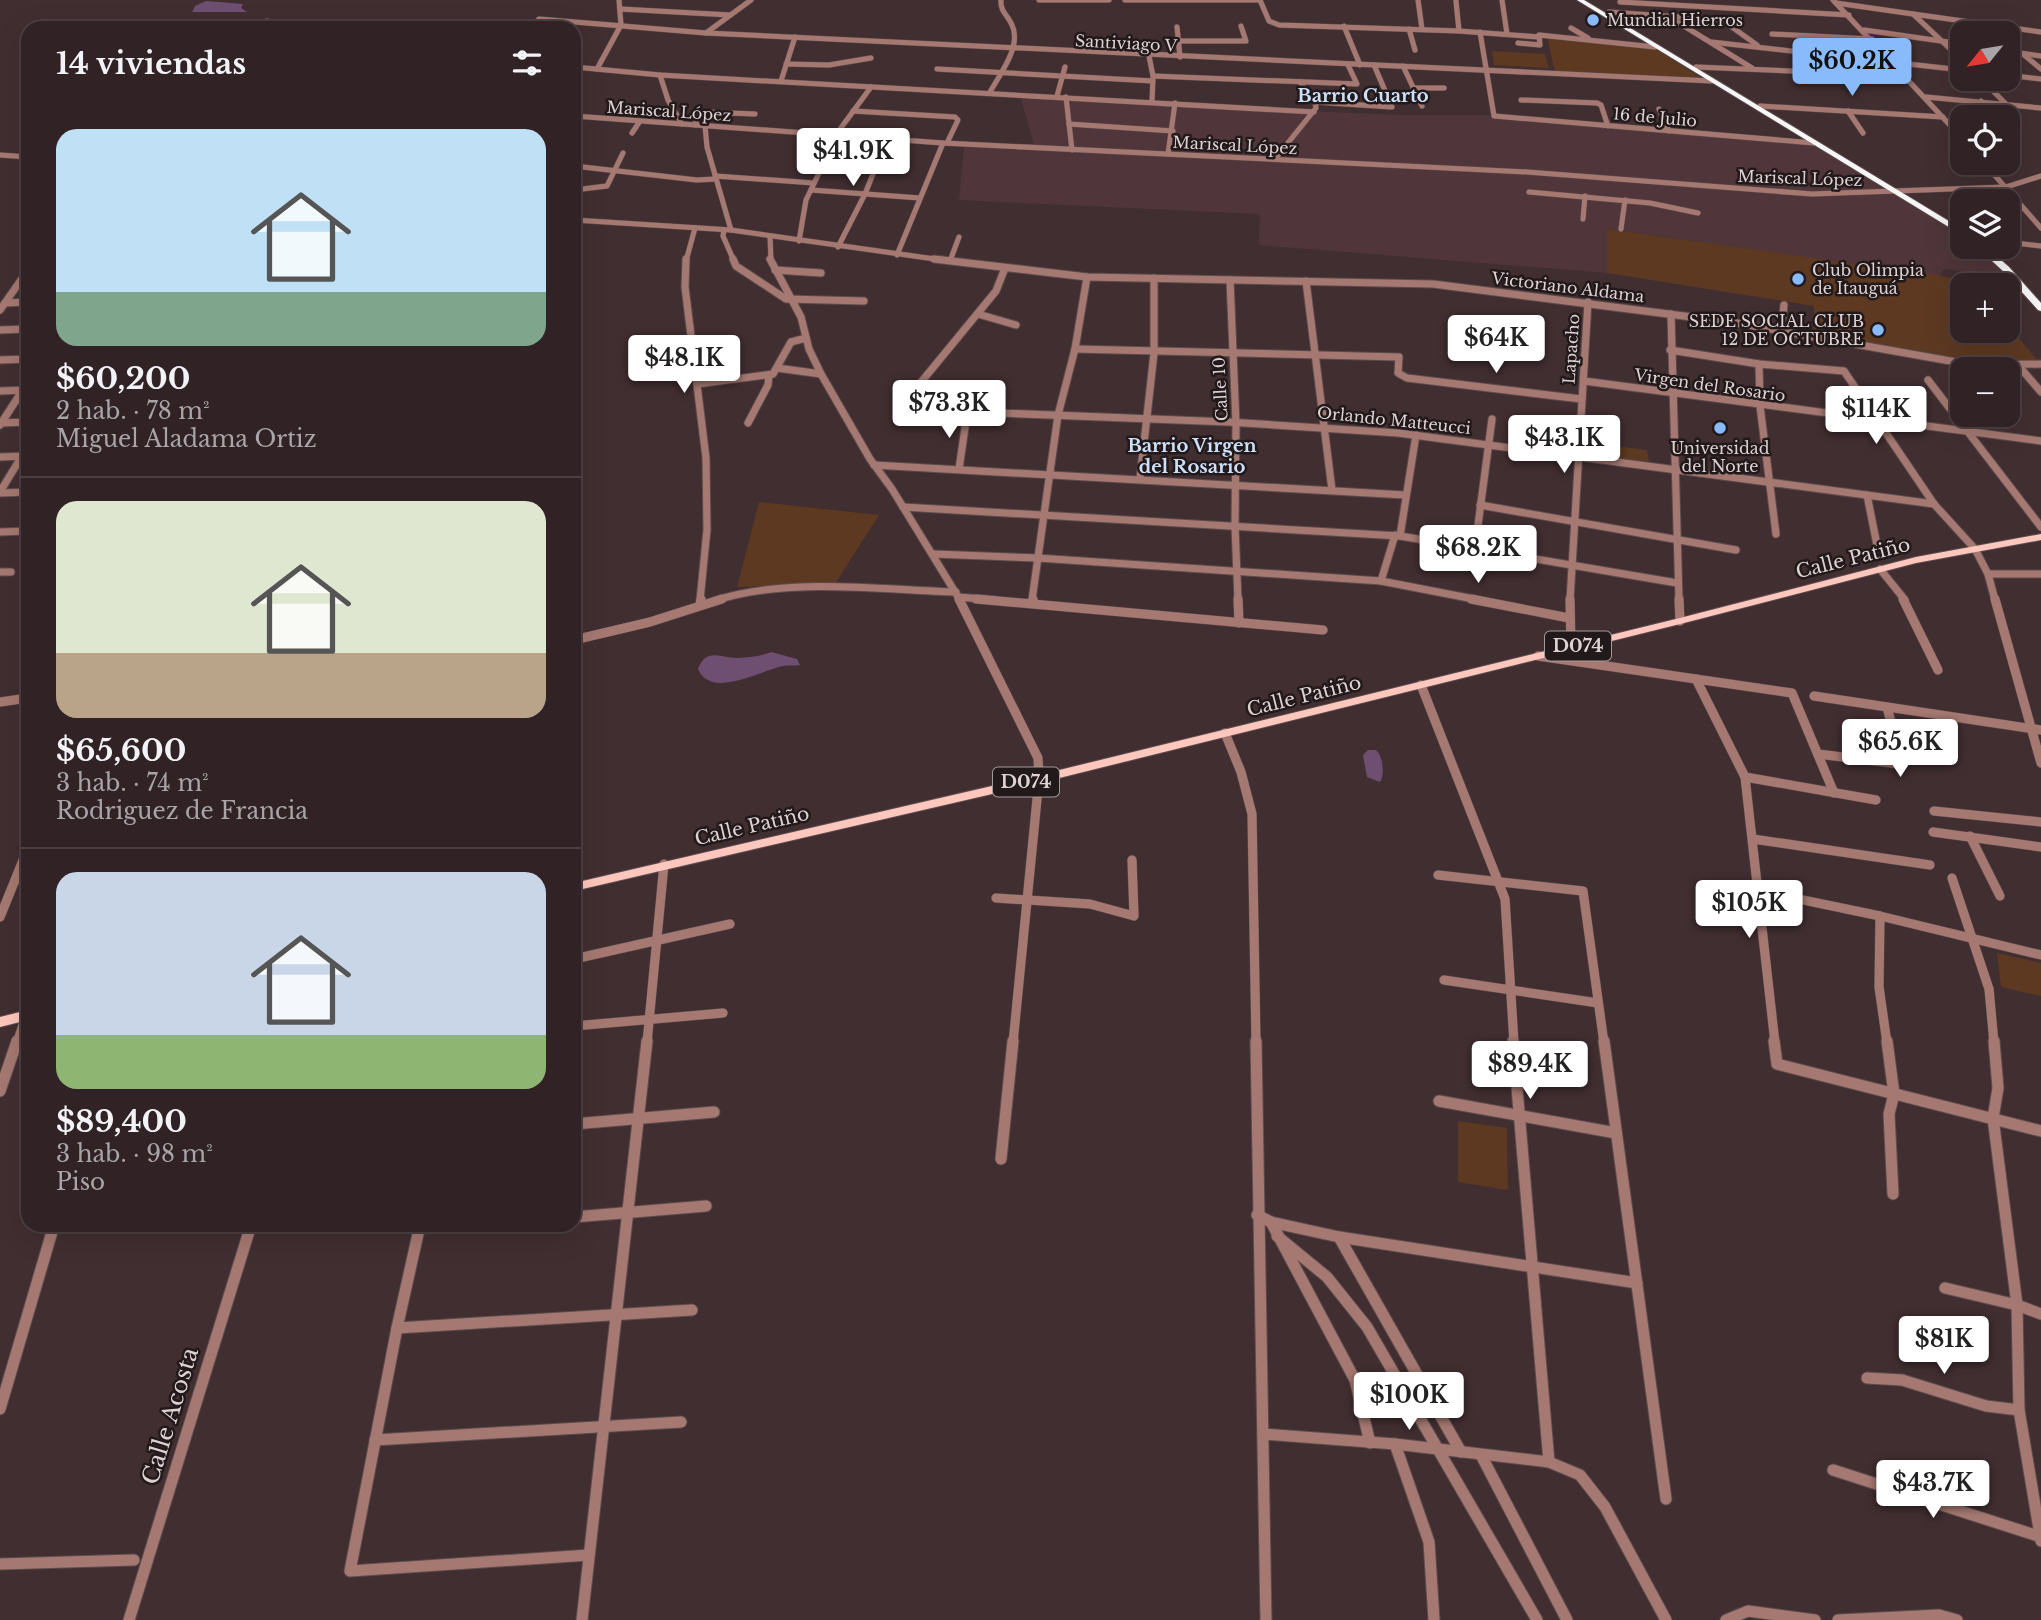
<!DOCTYPE html>
<html lang="es">
<meta charset="utf-8">
<style>
body{margin:0;font-family:"Libre Baskerville",serif;background:#3d2f32;color:#f1f3f6;height:100vh;display:flex;flex-direction:column;font-size:26px;white-space:nowrap}
*{box-sizing:border-box;margin:0}
p{font-size:23px;color:#a8a4a7}
.icon{flex:none;width:38px;height:38px;fill:none;stroke:currentColor;stroke-width:2;stroke-linecap:round;stroke-linejoin:round}
.map{position:relative;flex:1;overflow:hidden}
.details{position:absolute;left:21px;top:21px;width:560px;height:1211px;display:flex;flex-direction:column;background:#312225;border-radius:21px;box-shadow:0 7px 28px #0002,0 0 0 2px #4c3f42}
.details>*{flex:none}
.needle{width:46px;rotate:240deg}
.tools{position:absolute;left:1950px;top:21px;display:grid;gap:14px}
.tools a{display:grid;place-items:center;width:70px;height:70px;border-radius:14px;background:#312225;box-shadow:0 7px 28px #0002,0 0 0 2px #4c3f42;font-size:35px}
.price{position:absolute;translate:-50% -60px;padding:0 16px;border-radius:7px;background:#fff;color:#222;font-size:23px;line-height:46px;filter:drop-shadow(0 2px 4px #0008)}
.price::after{content:'';position:absolute;left:50%;top:42px;width:21px;height:16px;margin-left:-10px;background:inherit;clip-path:polygon(0 0,100% 0,50% 100%)}
.price.current{background:#88bafc;color:#111}
ul{padding:0;list-style:none}
li{display:grid;align-content:center;gap:14px;height:371px;padding:0 35px}
li+li{border-top:2px solid #4c3f42}
li span{display:grid;place-items:center;height:217px;border-radius:21px;color:#555}
li>.icon{margin-inline-start:auto}
span .icon{width:126px;height:126px;fill:#fffc;stroke-width:1}
li b{font-size:30px}
h2{display:flex;justify-content:space-between;align-items:center;height:84px;padding:0 35px;font-size:30px}
.map>svg:first-child{display:block}
.built{fill:#50363a}
.green{fill:#5d3921}
.water{fill:#6e4f72}
.lines{fill:none;stroke-linecap:round;stroke-linejoin:round}
.minor-far3-casing{stroke:#5d4b4e;stroke-width:6}
.minor-far2-casing{stroke:#5d4b4e;stroke-width:9}
.minor-far1-casing{stroke:#5d4b4e;stroke-width:10}
.minor-casing{stroke:#5d4b4e;stroke-width:13}
.major-casing{stroke:#5d4b4e;stroke-width:2}
.highway-casing{stroke:#5d4b4e;stroke-width:2}
.minor-far3{stroke:#a57971;stroke-width:5}
.minor-far2{stroke:#a57971;stroke-width:7}
.minor-far1{stroke:#a57971;stroke-width:9}
.minor{stroke:#a57971;stroke-width:11}
.major{fill:#fec7bd;fill-rule:evenodd}
.highway{fill:#f6f6f6;fill-rule:evenodd}
.poi-dot{fill:#88bafc;stroke:#22191a;stroke-width:2.5}
.labels{text-anchor:middle;dominant-baseline:central;stroke-width:5;stroke-linejoin:round;paint-order:stroke}
.far-poi-label{font-size:16px;fill:#ddd1d2;stroke:#22191a;text-anchor:start}
.far-street-label{font-size:16px;fill:#ddd1d2;stroke:#22191a}
.far-neighbourhood-label{font-size:18px;font-weight:bold;fill:#cde0f9;stroke:#22191a}
.shield{fill:#22191a;stroke:#a59a9b;stroke-width:2}
.shield-label{font-size:18px;font-weight:bold;fill:#ddd1d2}
.street-label{font-size:19px;fill:#ddd1d2;stroke:#22191a}
.near-street-label{font-size:23px;fill:#ddd1d2;stroke:#22191a}
</style>
<div class="map">
<svg width="2041" height="1620" viewBox="0 0 2041 1620">
<rect width="100%" height="100%" fill="#412e31"/>
<polygon class="built" points="1021,99 1400,115 1485,115 1811,143 1962,235 1962,247 1980,247 2013,278 1944,269 1940,276 1608,229 1607,273 1259,245 1260,214 959,200 964,147 1036,151"/>
<g class="green">
<polygon points="1547,37 1656,49 1703,79 1555,72"/>
<polygon points="1492,51 1545,54 1549,68 1494,65"/>
<polygon points="1607,229 1938,275 1967,282 1968,285 1962,285 1962,331 1988,331 2016,335 2040,363 1971,364 1814,336 1814,306 1607,273"/>
<polygon points="1608,445 1647,450 1649,462 1609,458"/>
<polygon points="759,502 879,515 835,584 737,587"/>
<polygon points="1997,953 2041,963 2041,996 2001,987"/>
<polygon points="1458,1121 1507,1128 1508,1190 1458,1182"/>
</g>
<g class="water">
<polygon points="206,1 243,4 241,8 247,12 192,12 195,6"/>
<path d="M771,652l26,7 3,6c-6,1 -12,0 -17,1 -21,4 -72,34 -85,3 8,-22 24,-11 39,-11 12,-1 22,-1 34,-6z"/>
<path d="M1368,750h8c7,6 9,25 4,32l-13,-5 -4,-22z"/>
</g>
<g class="lines">
<defs>
<g id="minor-far3">
<polyline points="1039,0 1109,0"/>
<polyline points="1125,0 1260,0 1269,21 1279,25 1459,31 1539,37"/>
<polyline points="1418,0 1422,29"/>
<polyline points="1502,0 1507,34"/>
<polyline points="1833,0 1962,138"/>
<polyline points="1456,1 1459,31"/>
<polyline points="1620,2 1849,15"/>
<polyline points="1836,3 1913,14"/>
<polyline points="620,9 730,15"/>
<polyline points="1609,12 1722,20 1757,45"/>
<polyline points="1671,18 1752,68"/>
<polyline points="1344,26 1360,65"/>
<polyline points="1177,27 1180,57"/>
<polyline points="264,28 267,21"/>
<polyline points="531,28 539,19 706,33 1712,81"/>
<polyline points="1571,28 1588,38"/>
<polyline points="1409,29 1415,50"/>
<polyline points="1864,30 1962,44"/>
<polyline points="1480,32 1494,116 1814,143"/>
<polyline points="706,33 751,0"/>
<polyline points="1772,34 1872,39"/>
<polyline points="1178,41 1246,41 1241,26"/>
<polyline points="1711,42 1962,70"/>
<polyline points="1518,43 1540,45 1539,35 1655,47"/>
<polyline points="2007,51 2041,56"/>
<polyline points="1837,54 1860,80"/>
<polyline points="2023,54 2041,69"/>
<polyline points="1149,56 1153,76 1152,102"/>
<polyline points="1962,60 1913,14 2041,32"/>
<polyline points="786,64 829,65 871,58"/>
<polyline points="1403,66 1422,106"/>
<polyline points="574,67 660,75 1314,112"/>
<polyline points="1696,67 1791,71 1860,80"/>
<polyline points="597,69 621,25 619,0"/>
<polyline points="937,69 1153,81"/>
<polyline points="660,75 668,100 682,124"/>
<polyline points="2007,75 2041,79"/>
<polyline points="1153,76 1357,84 1348,65"/>
<polyline points="1981,79 2006,104"/>
<polyline points="781,81 795,37"/>
<polyline points="1413,88 1444,88"/>
<path d="M990,92c10,-18 32,-46 22,-67 -4,-10 -12,-13 -11,-25"/>
<polyline points="1057,96 1065,67"/>
<polyline points="1066,97 1072,150"/>
<polyline points="1926,97 2041,108"/>
<polyline points="1521,100 1597,103 1601,105 1608,126"/>
<polyline points="1981,101 1994,117"/>
<polyline points="1315,102 1392,107 1374,65"/>
<polyline points="1760,106 1943,117"/>
<polyline points="1659,109 1669,131"/>
<polyline points="853,111 955,117 958,120 947,143"/>
<polyline points="1848,111 1863,133"/>
<polyline points="574,116 943,143 1527,172 1812,194 2006,187 2041,176"/>
<polyline points="1069,124 1173,131"/>
<polyline points="695,125 698,115 704,112 755,114"/>
<polyline points="705,126 707,147 731,230"/>
<polyline points="632,133 640,121"/>
<polyline points="835,136 871,87"/>
<polyline points="1168,154 1175,103"/>
<polyline points="0,155 28,157"/>
<polyline points="1275,159 1316,108 1315,102 1300,82"/>
<polyline points="1984,163 2041,228"/>
<polyline points="574,166 697,180 716,179"/>
<polyline points="715,176 814,183"/>
<polyline points="574,190 607,186 623,153"/>
<polyline points="811,190 920,198"/>
<polyline points="1529,192 1650,203 1698,213"/>
<polyline points="1583,219 1585,196"/>
<polyline points="574,220 731,230 949,261"/>
<polyline points="1621,229 1625,200"/>
<polyline points="724,230 723,236 734,261"/>
<polyline points="770,236 771,261"/>
<polyline points="799,241 806,200 837,136"/>
<polyline points="2007,242 2041,246"/>
<polyline points="838,247 865,194 887,139"/>
<polyline points="897,255 943,143"/>
<polyline points="686,261 695,228"/>
<polyline points="950,261 959,237"/>
</g>
<g id="minor-far2">
<polyline points="686,259 685,287 706,458 707,530 700,600"/>
<polyline points="733,259 736,266 786,299 864,301"/>
<polyline points="770,259 801,317 809,349 821,374 870,459 892,489 960,600"/>
<polyline points="934,259 1087,277 1433,284 1731,322 1973,365 2041,364"/>
<polyline points="1005,268 996,291 899,409 1228,422 1398,433 1934,504"/>
<polyline points="775,270 821,273"/>
<polyline points="1230,280 1236,423 1235,526 1238,600"/>
<polyline points="1306,281 1332,490"/>
<polyline points="5,303 28,302"/>
<polyline points="0,310 28,270"/>
<polyline points="978,314 1016,325"/>
<polyline points="1671,314 1679,600"/>
<polyline points="0,330 28,329"/>
<polyline points="1781,331 1784,305"/>
<polyline points="1075,349 1399,357 1398,373 1407,378 1581,399"/>
<polyline points="1670,350 1759,364 1844,371 1934,504 1975,549 1988,574 1995,600"/>
<polyline points="0,360 28,359"/>
<polyline points="1759,364 1760,406 1776,534"/>
<polyline points="2018,365 2041,392"/>
<polyline points="777,368 821,374"/>
<polyline points="1928,380 2041,527"/>
<polyline points="1584,381 2041,441"/>
<polyline points="697,384 773,374 791,342 806,338"/>
<polyline points="0,391 26,390"/>
<polyline points="0,423 28,422"/>
<polyline points="748,423 768,385 769,375"/>
<polyline points="0,425 28,382"/>
<polyline points="1416,435 1400,536 1677,583"/>
<polyline points="0,457 26,456"/>
<polyline points="874,465 1405,495"/>
<polyline points="959,469 967,414"/>
<polyline points="1140,479 1154,353 1154,278"/>
<polyline points="0,492 28,446"/>
<polyline points="0,493 28,492"/>
<polyline points="1867,495 1877,545"/>
<polyline points="1480,505 1736,550"/>
<polyline points="903,507 1400,536"/>
<polyline points="0,532 28,531"/>
<polyline points="1475,548 1492,419"/>
<polyline points="933,554 1038,558 1381,581 1479,600"/>
<polyline points="1880,569 1905,600"/>
<polyline points="0,572 11,572"/>
<polyline points="1988,574 2041,574"/>
<polyline points="1381,581 1395,535"/>
<polyline points="958,597 995,600"/>
<path d="M717,600c72,-23 164,-10 239,-8"/>
<polyline points="1032,600 1058,415 1075,349 1087,277"/>
<polyline points="1570,600 1588,302"/>
</g>
<g id="minor-far1">
<polyline points="959,599 1038,758 1039,779 1013,1043"/>
<polyline points="976,599 1323,630"/>
<polyline points="1238,599 1239,623"/>
<polyline points="1471,599 1569,618"/>
<polyline points="1570,599 1571,648"/>
<polyline points="1679,599 1680,621"/>
<polyline points="1903,599 1938,670"/>
<polyline points="1995,599 2041,763"/>
<polyline points="1032,603 1033,599"/>
<polyline points="700,605 701,599"/>
<polyline points="574,640 650,622 722,599"/>
<polyline points="1538,656 1792,693 1834,793"/>
<polyline points="1696,679 1745,777 1775,1043"/>
<polyline points="1421,685 1505,899 1514,1043"/>
<polyline points="1814,696 2041,730"/>
<polyline points="0,702 28,698"/>
<polyline points="1225,733 1241,772 1252,814 1256,1043"/>
<polyline points="1818,754 1899,764 1901,761 1887,707"/>
<polyline points="1745,777 1876,800"/>
<polyline points="1934,811 2041,822"/>
<polyline points="1933,832 2041,847"/>
<polyline points="1970,836 2000,896"/>
<polyline points="1753,839 1930,865"/>
<polyline points="1438,875 1583,891 1604,1043"/>
<polyline points="1952,878 1989,989 1994,1043"/>
<polyline points="1760,891 1880,916 2041,955"/>
<polyline points="996,898 1090,904 1134,916 1132,860"/>
<polyline points="1880,916 1879,987 1887,1043"/>
<polyline points="0,917 28,848"/>
<polyline points="574,959 730,924"/>
<polyline points="1444,980 1598,1003"/>
<polyline points="574,1026 723,1013"/>
<polyline points="17,1043 28,1010"/>
<polyline points="647,1043 664,864"/>
</g>
<g id="minor">
<polyline points="1256,1041 1266,1620"/>
<polyline points="1513,1041 1549,1462"/>
<polyline points="1604,1041 1666,1499"/>
<polyline points="1774,1041 1777,1064 2041,1131"/>
<polyline points="1887,1041 1894,1094 1889,1114 1893,1194"/>
<polyline points="1994,1041 1998,1088 1993,1118 2017,1305 2019,1410 2041,1541"/>
<polyline points="0,1091 17,1041"/>
<polyline points="1439,1101 1616,1133"/>
<polyline points="574,1124 714,1112"/>
<polyline points="1001,1159 1013,1041"/>
<polyline points="1257,1215 1271,1222 1339,1237 1637,1283"/>
<polyline points="574,1217 706,1206"/>
<polyline points="1271,1222 1355,1380 1370,1443"/>
<polyline points="420,1225 397,1328 350,1571 589,1555"/>
<polyline points="420,1228 462,1225"/>
<polyline points="1277,1236 1327,1277 1367,1327 1537,1620"/>
<polyline points="1339,1237 1461,1452"/>
<polyline points="1945,1288 2017,1305 2041,1314"/>
<polyline points="397,1328 692,1310"/>
<polyline points="1867,1378 1902,1380 1986,1406 2019,1410"/>
<polyline points="0,1409 54,1225"/>
<polyline points="1263,1434 1395,1444 1549,1462 1580,1475 1605,1507 1666,1620"/>
<polyline points="375,1440 681,1422"/>
<polyline points="1395,1444 1429,1542 1434,1620"/>
<polyline points="1481,1455 1567,1620"/>
<polyline points="1833,1470 2041,1537"/>
<polyline points="0,1564 134,1560"/>
<polyline points="129,1620 251,1225"/>
<polyline points="582,1620 647,1041"/>
<polyline points="1726,1620 1748,1611 1815,1620"/>
<polyline points="1838,1620 1939,1615 1957,1620"/>
</g>
<g id="major">
<polygon points="2041,534 2041,540 1916,563 1680,624 1039,783 574,891 574,883 1039,775 1680,618 1916,557"/>
<polygon points="28,1010 28,1020 0,1027 0,1017"/>
</g>
<g id="highway">
<polygon points="1577,0 1584,0 1962,229 1962,235"/>
<polygon points="1977,247 1986,247 2009,267 2041,303 2041,311 2038,310 2003,271"/>
</g>
</defs>
<use href="#minor-far3" class="minor-far3-casing"/>
<use href="#minor-far2" class="minor-far2-casing"/>
<use href="#minor-far1" class="minor-far1-casing"/>
<use href="#minor" class="minor-casing"/>
<use href="#major" class="major-casing"/>
<use href="#highway" class="highway-casing"/>
<use href="#minor-far3" class="minor-far3"/>
<use href="#minor-far2" class="minor-far2"/>
<use href="#minor-far1" class="minor-far1"/>
<use href="#minor" class="minor"/>
<use href="#major" class="major"/>
<use href="#highway" class="highway"/>
</g>
<g class="poi-dot">
<circle cx="1593" cy="20" r="7"/>
<circle cx="1798" cy="279" r="7"/>
<circle cx="1878" cy="330" r="7"/>
<circle cx="1720" cy="428" r="7"/>
</g>
<g class="labels">
<g class="far-poi-label">
<text x="1607" y="20">Mundial Hierros</text>
<text x="1812" y="270">Club Olimpia<tspan x="1812" dy="18">de Itauguá</tspan></text>
<text x="1864" y="321" text-anchor="end">SEDE SOCIAL CLUB<tspan x="1864" dy="18">12 DE OCTUBRE</tspan></text>
<text x="1720" y="448" text-anchor="middle">Universidad<tspan x="1720" dy="18">del Norte</tspan></text>
</g>
<g class="far-street-label">
<text transform="translate(1126 43) rotate(3)">Santiviago V</text>
<text transform="translate(669 111) rotate(4)">Mariscal López</text>
<text transform="translate(1655 117) rotate(5)">16 de Julio</text>
<text transform="translate(1235 145) rotate(3)">Mariscal López</text>
<text transform="translate(1800 178) rotate(2)">Mariscal López</text>
<text transform="translate(1568 287) rotate(7)">Victoriano Aldama</text>
<text transform="translate(1571 349) rotate(-86)">Lapacho</text>
<text transform="translate(1710 385) rotate(8)">Virgen del Rosario</text>
<text transform="translate(1220 389) rotate(-93)">Calle 10</text>
<text transform="translate(1394 420) rotate(6)">Orlando Matteucci</text>
</g>
<g class="far-neighbourhood-label">
<text x="1363" y="96">Barrio Cuarto</text>
<text x="1192" y="446">Barrio Virgen<tspan x="1192" dy="21">del Rosario</tspan></text>
</g>
<g class="shield">
<rect x="1545" y="631.5" width="66" height="29" rx="5"/>
<rect x="993" y="767.5" width="66" height="29" rx="5"/>
</g>
<g class="shield-label">
<text x="1578" y="646">D074</text>
<text x="1026" y="782">D074</text>
</g>
<g class="street-label">
<text transform="translate(1853 558) rotate(-14)">Calle Patiño</text>
<text transform="translate(1304 696) rotate(-14)">Calle Patiño</text>
<text transform="translate(752 826) rotate(-13)">Calle Patiño</text>
</g>
<g class="near-street-label">
<text transform="translate(170 1416) rotate(-73)">Calle Acosta</text>
</g>
</g>
</svg>
<div class="tools">
<a><svg class="needle" viewBox="-14 -14 28 28"><path d="M0-13l5 13h-10z" fill="#e53935"/><path d="M0 13l5-13h-10z" fill="#a8a4a7"/></svg></a>
<a><svg class="icon" aria-label="locate" viewBox="0 0 24 24"><circle cx="12" cy="12" r="6"/><path d="M12 2v4M12 18v4M2 12h4M18 12h4"/></svg></a>
<a><svg class="icon" aria-label="layers" viewBox="0 0 24 24"><path d="M12 4l9 5-9 5-9-5zM3 14l9 5 9-5"/></svg></a>
<a>+</a>
<a>−</a>
</div>
<b class="price current" style="left:1852px;top:98px">$60.2K</b>
<b class="price" style="left:853px;top:188px">$41.9K</b>
<b class="price" style="left:1496px;top:375px">$64K</b>
<b class="price" style="left:684px;top:395px">$48.1K</b>
<b class="price" style="left:949px;top:440px">$73.3K</b>
<b class="price" style="left:1876px;top:446px">$114K</b>
<b class="price" style="left:1564px;top:475px">$43.1K</b>
<b class="price" style="left:1478px;top:585px">$68.2K</b>
<b class="price" style="left:1900px;top:779px">$65.6K</b>
<b class="price" style="left:1749px;top:940px">$105K</b>
<b class="price" style="left:1530px;top:1101px">$89.4K</b>
<b class="price" style="left:1944px;top:1376px">$81K</b>
<b class="price" style="left:1409px;top:1432px">$100K</b>
<b class="price" style="left:1933px;top:1520px">$43.7K</b>
<section class="details">
<h2>14 viviendas<svg class="icon" aria-label="filters" viewBox="0 0 24 24"><path d="M4 7h16M4 17h16"/><circle cx="9" cy="7" r="2"/><circle cx="15" cy="17" r="2"/></svg></h2>
<ul>
<li><span style="background:linear-gradient(#bfe0f5 75%,#7fa58c 0)"><svg class="icon" aria-label="home" viewBox="0 0 24 24"><path d="M3 11l9-7 9 7M6 9v11h12V9"/></svg></span><div><b>$60,200</b><p>2 hab. · 78 m²</p><p>Miguel Aladama Ortiz</p></div></li>
<li><span style="background:linear-gradient(#dfe7d0 70%,#b9a48a 0)"><svg class="icon" aria-label="home" viewBox="0 0 24 24"><path d="M3 11l9-7 9 7M6 9v11h12V9"/></svg></span><div><b>$65,600</b><p>3 hab. · 74 m²</p><p>Rodriguez de Francia</p></div></li>
<li><span style="background:linear-gradient(#c9d6e8 75%,#8fb573 0)"><svg class="icon" aria-label="home" viewBox="0 0 24 24"><path d="M3 11l9-7 9 7M6 9v11h12V9"/></svg></span><div><b>$89,400</b><p>3 hab. · 98 m²</p><p>Piso</p></div></li>
</ul>
</section>
</div>
